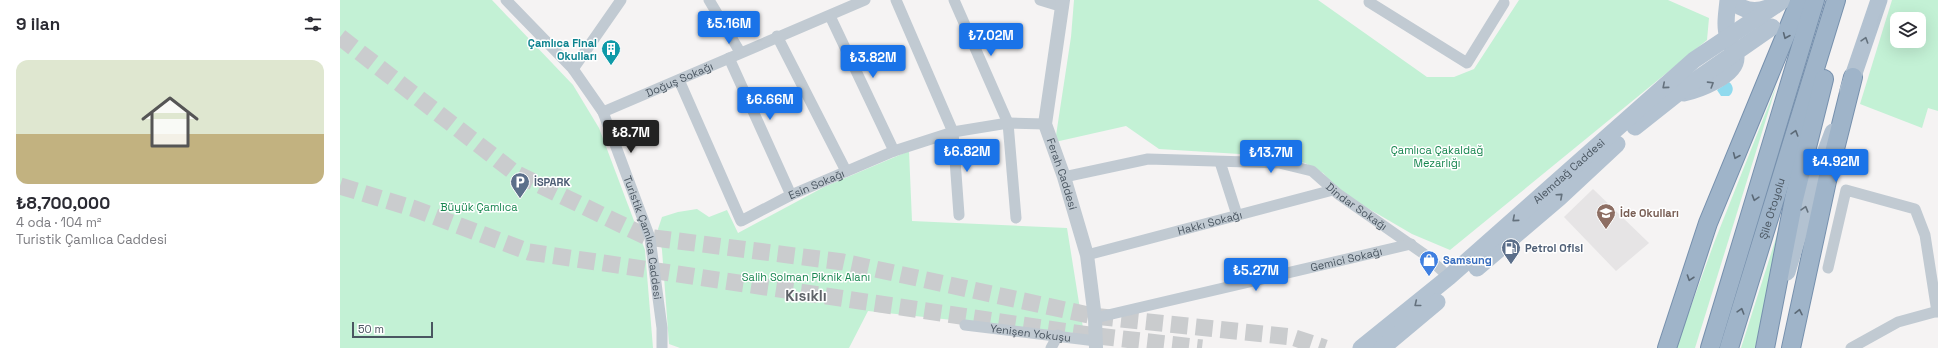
<!DOCTYPE html>
<html lang="tr">
<meta charset="utf-8">
<style>
body{margin:0;font-family:"Space Grotesk",sans-serif;background:#f7f7f7;color:#2b2b33;height:100vh;display:flex;flex-direction:column;font-size:15px;white-space:nowrap}
*{box-sizing:border-box;margin:0}
p{font-size:13px;color:#7c7c81}
.icon{flex:none;width:22px;height:22px;fill:none;stroke:currentColor;stroke-width:2;stroke-linecap:round;stroke-linejoin:round}
.map{position:relative;flex:1;overflow:hidden}
.sheet{display:flex;flex-direction:column;background:#fff;width:340px}
.sheet>*{flex:none}
.buttons{position:absolute;left:1550px;top:12px;display:grid;gap:8px}
.buttons a{display:grid;place-items:center;width:36px;height:36px;border-radius:8px;background:#fff;box-shadow:0 4px 16px #0002;font-size:20px}
.scale{position:absolute;left:12px;bottom:10px;width:81px;box-sizing:border-box;padding-left:4px;border:2px solid #4a5661;border-top:0;font-size:11px;line-height:14px;white-space:nowrap;color:#4a5661;-webkit-text-stroke:3px #fff;paint-order:stroke}
.price{position:absolute;translate:-50% -34px;padding:0 9px;border-radius:4px;background:#1a73e8;color:#fff;font-size:13px;line-height:26px;filter:drop-shadow(0 1px 2px #0008)}
.price::after{content:'';position:absolute;left:50%;top:24px;width:12px;height:9px;margin-left:-6px;background:inherit;clip-path:polygon(0 0,100% 0,50% 100%)}
.price.selected{background:#222;color:#fff}
ul{padding:0;list-style:none}
li{display:grid;align-content:center;gap:8px;height:212px;padding:0 16px}
li span{display:grid;place-items:center;height:124px;border-radius:12px;color:#555}
li>.icon{margin-inline-start:auto}
span .icon{width:72px;height:72px;fill:#fffc;stroke-width:1}
li b{font-size:17px}
h2{display:flex;justify-content:space-between;align-items:center;height:48px;padding:0 16px;font-size:17px}
main{display:flex;flex:1;min-height:0}
.map>svg:first-child{display:block}
.education{fill:#e6e4e5}
.green{fill:#c3f1d5;fill-rule:evenodd}
.water{fill:#90daee}
.lines{fill:none;stroke-linecap:round;stroke-linejoin:round}
.primary-tunnel{stroke:#caccce;stroke-width:17;stroke-dasharray:17 8;stroke-linecap:butt}
.trunk-casing{stroke:#7690ad;stroke-width:20}
.minor{stroke:#c1cad2;stroke-width:11}
.tertiary{stroke:#c1cad2;stroke-width:14}
.primary{stroke:#b3c2d1;stroke-width:17}
.trunk{stroke:#9fb4c9;stroke-width:18}
.oneway{stroke:#5b6976}
.oneway2{stroke:#64717d}
.labels{text-anchor:middle;dominant-baseline:central;stroke-width:3;stroke-linejoin:round;paint-order:stroke}
.culture-label{font-size:11px;font-weight:bold;fill:#0d838f;stroke:#fff;text-anchor:end}
.street-label{font-size:11px;fill:#4a5661;stroke:#fff}
.park-label{font-size:11px;fill:#17864f;stroke:#fff}
.service-label{font-size:11px;font-weight:bold;fill:#4e5e75;stroke:#fff;text-anchor:start}
.education-label{font-size:11px;font-weight:bold;fill:#785e54;stroke:#fff;text-anchor:start}
.shop-label{font-size:11px;font-weight:bold;fill:#366cbe;stroke:#fff;text-anchor:start}
.district-label{font-size:15px;font-weight:bold;fill:#5f6368;stroke:#fff}
</style>
<main>
<section class="sheet">
<h2>9 ilan<svg class="icon" aria-label="filters" viewBox="0 0 24 24"><path d="M4 7h16M4 17h16"/><circle cx="9" cy="7" r="2"/><circle cx="15" cy="17" r="2"/></svg></h2>
<ul>
<li><span style="background:linear-gradient(#dfe7d0 60%,#c2b280 0)"><svg class="icon" aria-label="home" viewBox="0 0 24 24"><path d="M3 11l9-7 9 7M6 9v11h12V9"/></svg></span><div><b>₺8,700,000</b><p>4 oda · 104 m²</p><p>Turistik Çamlıca Caddesi</p></div></li>
</ul>
</section>
<div class="map">
<svg width="1598" height="348" viewBox="0 0 1598 348">
<rect width="100%" height="100%" fill="#f5f3f3"/>
<polygon class="education" points="1253,189 1309,243 1276,271 1224,217"/>
<g class="green">
<polygon points="0,0 152,0 233,85 259,128 305,250 313,348 0,348"/>
<polygon points="734,0 978,0 1087,77 1114,77 1134,69 1179,0 1328,0 1369,18 1367,40 1110,250 1072,234 1000,192 983,173 965,163 934,156 819,149 786,126 715,142 731,37"/>
<path d="M1552,0h46v111l-10,-3 -6,20 -62,-24zM1557,19h22v22h-22z"/>
<polygon points="1437,84 1355,348 1336,348 1374,243"/>
<polygon points="569,151 572,221 727,228 744,334 528,311 509,348 340,348 329,344 322,250 318,229 322,217 338,212 357,209 369,217 387,210 398,233 484,187"/>
<polygon points="1442,219 1415,348 1401,348"/>
</g>
<path class="water" d="M1389,82c5,4 5,10 0,14h-8l-4,-6z"/>
<g class="lines">
<g class="primary-tunnel">
<polyline points="0,37 175,173 307,237 503,262 753,316 952,337 985,348"/>
<polyline points="0,186 75,209 189,252 749,335 862,348"/>
</g>
<defs>
<g id="trunk">
<polyline points="1327,348 1368,223 1460,0"/>
<polyline points="1370,348 1475,0"/>
<path id="s10" d="M1389,348l107,-348"/>
<polyline points="1425,348 1454,199 1484,79"/>
<polyline points="1451,348 1487,181 1513,77"/>
</g>
</defs>
<use href="#trunk" class="trunk-casing"/>
<g class="minor">
<path id="s1" d="M166,0l67,69 30,43 47,126 12,90v20"/>
<polyline points="369,0 400,52"/>
<polyline points="556,0 613,132 619,215"/>
<polyline points="614,0 668,123 676,218"/>
<polyline points="700,0 723,7"/>
<polyline points="1031,0 1029,2 1127,63 1164,3"/>
<polyline points="490,16 554,151"/>
<polyline points="437,36 506,171"/>
<polyline points="389,58 451,195"/>
<polyline points="233,69 281,0"/>
<path id="s2" d="M339,80l62,141 50,-26 103,-44 59,-19 55,-9 37,1"/>
<path id="s3" d="M263,112l262,-112"/>
<polyline points="880,162 897,215"/>
<path id="s4" d="M724,177l84,-18 131,4 33,8 26,23 86,60 25,23"/>
<path id="s5" d="M747,255l246,-65"/>
<polyline points="1488,268 1506,190 1575,209 1585,235 1597,312"/>
<path id="s6" d="M755,318l316,-74"/>
<path id="s7" d="M625,325l131,16"/>
<polyline points="711,348 718,335"/>
<polyline points="1511,348 1558,322 1598,311"/>
</g>
<path class="tertiary" id="s8" d="M723,0l-18,124 19,53 23,78 8,63 1,30"/>
<g class="primary">
<path d="M1392,0c10,11 24,13 38,7"/>
<polyline points="1508,91 1539,0"/>
<path d="M1344,93c14,-3 52,-17 52,-35 -1,-7 -6,-14 -8,-21 -4,-11 -1,-25 0,-37"/>
<polyline points="1295,127 1343,89 1432,27"/>
<polyline points="1137,268 1219,198 1277,144"/>
<polyline points="1447,272 1473,185 1493,132"/>
<path id="s9" d="M1021,348l88,-71 245,-217 88,-59"/>
<polyline points="1042,348 1097,302"/>
</g>
<use href="#trunk" class="trunk"/>
</g>
<defs><path id="oneway-chevron" d="M-2-3.5L2.5 0L-2 3.5" fill="none" stroke-width="1.6" stroke-linecap="round" stroke-linejoin="round"/></defs>
<g class="oneway">
<use href="#oneway-chevron" transform="translate(1446 36) rotate(113)"/>
<use href="#oneway-chevron" transform="translate(1455 133) rotate(-73)"/>
<use href="#oneway-chevron" transform="translate(1396 156) rotate(113)"/>
<use href="#oneway-chevron" transform="translate(1415 198) rotate(107)"/>
<use href="#oneway-chevron" transform="translate(1350 278) rotate(109)"/>
<use href="#oneway-chevron" transform="translate(1401 311) rotate(-73)"/>
<use href="#oneway-chevron" transform="translate(1459 312) rotate(-78)"/>
</g>
<g class="oneway2">
<use href="#oneway-chevron" transform="translate(1525 40) rotate(-72)"/>
<use href="#oneway-chevron" transform="translate(1371 84) rotate(-32)"/>
<use href="#oneway-chevron" transform="translate(1325 86) rotate(139)"/>
<use href="#oneway-chevron" transform="translate(1220 196) rotate(-42)"/>
<use href="#oneway-chevron" transform="translate(1465 209) rotate(-74)"/>
<use href="#oneway-chevron" transform="translate(1175 219) rotate(139)"/>
<use href="#oneway-chevron" transform="translate(1077 304) rotate(141)"/>
</g>
<defs>
<symbol id="building-pin" viewBox="-11 -11 22 30"><path d="M0 17L-7.5 6A9.5 9.5 0 1 1 7.5 6Z" fill="#0f9aa8" stroke="#fff"/><path d="M-4-6H4V6H1V3H-1V6H-4ZM-2.5-4.3h1.7v1.8h-1.7ZM.8-4.3h1.7v1.8H.8ZM-2.5-1h1.7V.8h-1.7ZM.8-1h1.7V.8H.8Z" fill="#fff"/></symbol>
<symbol id="parking-pin" viewBox="-11 -11 22 30"><path d="M0 17L-7.5 6A9.5 9.5 0 1 1 7.5 6Z" fill="#5c6f8a" stroke="#fff"/><path d="M-3.5-5.5H1a3.5 3.5 0 0 1 0 7H-1V5.5H-3.5ZM-1-3.4V-.6H.8a1.4 1.4 0 0 0 0-2.8Z" fill="#fff"/></symbol>
<symbol id="school-pin" viewBox="-11 -11 22 30"><path d="M0 17L-7.5 6A9.5 9.5 0 1 1 7.5 6Z" fill="#8d6e63" stroke="#fff"/><path d="M0-5L7-2L0 1L-7-2ZM-4 1L0 2.5L4 1V4Q0 6-4 4Z" fill="#fff"/></symbol>
<symbol id="fuel-pin" viewBox="-11 -11 22 30"><path d="M0 17L-7.5 6A9.5 9.5 0 1 1 7.5 6Z" fill="#5c6f8a" stroke="#fff"/><path d="M-5.5-6h7V0h2V4h1.3V-2.5L3-4.5l.8-.8L6-3V5H2.5V1h-1V6h-7ZM-4.2-4.7v3.2H.2V-4.7Z" fill="#fff"/></symbol>
<symbol id="shop-pin" viewBox="-11 -11 22 30"><path d="M0 17L-7.5 6A9.5 9.5 0 1 1 7.5 6Z" fill="#3f7fe0" stroke="#fff"/><path d="M-5-2.5h2.3a2.7 3.5 0 0 1 5.4 0H5L5.5 6h-11ZM-1.5-2.5h3a1.5 2.3 0 0 0-3 0Z" fill="#fff"/></symbol>
</defs>
<g fill-rule="evenodd">
<use href="#building-pin" x="260" y="38" width="22" height="30"/>
<use href="#parking-pin" x="169" y="171" width="22" height="30"/>
<use href="#school-pin" x="1255" y="202" width="22" height="30"/>
<use href="#fuel-pin" x="1160" y="237" width="22" height="30"/>
<use href="#shop-pin" x="1078" y="249" width="22" height="30"/>
</g>
<g class="labels">
<g class="culture-label">
<text x="257" y="43">Çamlıca Final<tspan x="257" dy="13">Okulları</tspan></text>
</g>
<g class="street-label">
<text stroke="none"><textPath href="#s3" startOffset="83">Doğuş Sokağı</textPath></text>
<text stroke="none"><textPath href="#s9" startOffset="273">Alemdağ Caddesi</textPath></text>
<text stroke="none"><textPath href="#s8" startOffset="178">Ferah Caddesi</textPath></text>
<text stroke="none"><textPath href="#s2" startOffset="238">Esin Sokağı</textPath></text>
<text stroke="none"><textPath href="#s4" startOffset="308">Dindar Sokağı</textPath></text>
<text stroke="none"><textPath href="#s10" startOffset="146">Şile Otoyolu</textPath></text>
<text stroke="none"><textPath href="#s5" startOffset="127">Hakkı Sokağı</textPath></text>
<text stroke="none"><textPath href="#s1" startOffset="281">Turistik Çamlıca Caddesi</textPath></text>
<text stroke="none"><textPath href="#s6" startOffset="258">Gemici Sokağı</textPath></text>
<text stroke="none"><textPath href="#s7" startOffset="66">Yenişen Yokuşu</textPath></text>
</g>
<g class="park-label">
<text x="1097" y="150">Çamlıca Çakaldağ<tspan x="1097" dy="13">Mezarlığı</tspan></text>
<text x="139" y="207">Büyük Çamlıca</text>
<text x="466" y="277">Salih Solman Piknik Alanı</text>
</g>
<g class="service-label">
<text x="194" y="182">İSPARK</text>
<text x="1185" y="248">Petrol Ofisi</text>
</g>
<g class="education-label">
<text x="1280" y="213">İde Okulları</text>
</g>
<g class="shop-label">
<text x="1103" y="260">Samsung</text>
</g>
<g class="district-label">
<text x="466" y="295">Kısıklı</text>
</g>
</g>
</svg>
<div class="buttons">
<a><svg class="icon" aria-label="layers" viewBox="0 0 24 24"><path d="M12 4l9 5-9 5-9-5zM3 14l9 5 9-5"/></svg></a>
</div>
<div class="scale">50 m</div>
<b class="price" style="left:389px;top:45px">₺5.16M</b>
<b class="price" style="left:651px;top:57px">₺7.02M</b>
<b class="price" style="left:533px;top:79px">₺3.82M</b>
<b class="price" style="left:430px;top:121px">₺6.66M</b>
<b class="price selected" style="left:291px;top:154px">₺8.7M</b>
<b class="price" style="left:627px;top:173px">₺6.82M</b>
<b class="price" style="left:931px;top:174px">₺13.7M</b>
<b class="price" style="left:1496px;top:183px">₺4.92M</b>
<b class="price" style="left:916px;top:292px">₺5.27M</b>
</div>
</main>
